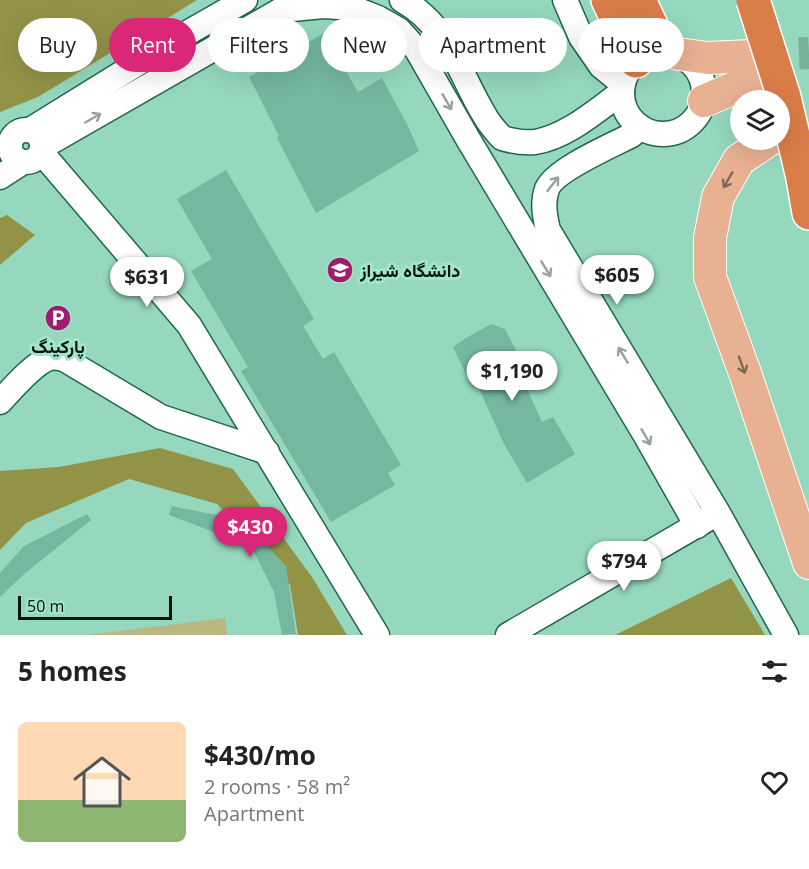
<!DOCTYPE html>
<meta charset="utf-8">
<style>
body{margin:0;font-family:"Open Sans",Vazirmatn,sans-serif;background:#f2f2f2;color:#222;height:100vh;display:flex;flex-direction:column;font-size:22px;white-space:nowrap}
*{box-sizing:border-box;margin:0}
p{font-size:20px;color:#767676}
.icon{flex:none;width:33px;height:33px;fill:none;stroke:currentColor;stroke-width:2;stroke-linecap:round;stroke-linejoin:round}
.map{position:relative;height:635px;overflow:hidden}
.panel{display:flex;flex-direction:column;background:#fff;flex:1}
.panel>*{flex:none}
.banner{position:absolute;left:18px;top:18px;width:774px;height:54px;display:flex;gap:12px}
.controls{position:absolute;left:730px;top:90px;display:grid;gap:12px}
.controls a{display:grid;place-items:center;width:60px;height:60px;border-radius:50%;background:#fff;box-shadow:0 6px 24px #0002;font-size:30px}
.scale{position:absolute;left:18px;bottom:15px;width:154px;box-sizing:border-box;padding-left:6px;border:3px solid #00140c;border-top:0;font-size:16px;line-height:21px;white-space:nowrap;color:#00140c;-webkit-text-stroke:4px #a2e5cb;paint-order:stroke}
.price{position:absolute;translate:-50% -51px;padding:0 14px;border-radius:21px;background:#fff;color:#222;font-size:20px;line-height:39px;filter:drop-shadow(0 2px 3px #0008)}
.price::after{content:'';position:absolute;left:50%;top:36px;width:18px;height:14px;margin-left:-9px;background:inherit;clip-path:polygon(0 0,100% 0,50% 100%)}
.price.selected{background:#db2777;color:#fff}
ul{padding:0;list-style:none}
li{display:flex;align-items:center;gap:18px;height:150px;padding:0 18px}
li+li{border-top:2px solid #e0e0e0}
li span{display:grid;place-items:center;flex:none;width:168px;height:120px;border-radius:9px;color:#555}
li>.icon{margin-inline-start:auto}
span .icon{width:72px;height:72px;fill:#fffc;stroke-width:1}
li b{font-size:26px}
h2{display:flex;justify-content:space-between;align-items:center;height:72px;padding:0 18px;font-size:26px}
.chip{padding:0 21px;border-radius:27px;background:#fff;box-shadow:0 6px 24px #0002;font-size:21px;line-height:54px}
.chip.selected{background:#db2777;color:#fff}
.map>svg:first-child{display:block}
.green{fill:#b8b880}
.forest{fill:#939347}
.building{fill:#75b79f}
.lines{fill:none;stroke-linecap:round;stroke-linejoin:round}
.major-tunnel{stroke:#77b19a;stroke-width:32;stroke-dasharray:32 16;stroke-linecap:butt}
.minor-casing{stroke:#21654f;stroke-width:27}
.major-casing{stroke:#fff;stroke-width:34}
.highway-casing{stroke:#fff;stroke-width:36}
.minor{stroke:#fff;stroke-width:24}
.major{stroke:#e8b192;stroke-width:32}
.highway{stroke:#d97d49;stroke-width:33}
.highway-bridge-casing{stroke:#fff;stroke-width:36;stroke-linecap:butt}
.highway-bridge{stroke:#d97d49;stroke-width:33}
.oneway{stroke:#99a19e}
.oneway2{stroke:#806a56}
.labels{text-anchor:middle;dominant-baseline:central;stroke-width:6;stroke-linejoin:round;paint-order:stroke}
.poi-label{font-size:18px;font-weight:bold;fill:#00140c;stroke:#a2e5cb;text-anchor:start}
</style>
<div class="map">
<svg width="809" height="635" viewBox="0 0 809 635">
<rect width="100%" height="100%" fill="#95d8be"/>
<polygon class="green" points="225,618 227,635 87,635"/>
<g class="forest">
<polygon points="0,0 197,0 38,97 0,112"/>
<polygon points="7,215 35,235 0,265 0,218"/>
<polygon points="160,448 233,469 312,577 347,635 298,635 290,585 217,504 129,479 26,523 0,550 0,471 59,467"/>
<polygon points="731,578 765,635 615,635"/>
</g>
<g class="building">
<polygon points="324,33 358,92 382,78 408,126 419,151 316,213 277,138 279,136 249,77"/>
<polygon points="226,170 314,319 303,326 323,359 334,352 401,465 388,473 395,485 331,522 241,371 248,367 191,271 212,259 177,199"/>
<polygon points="491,324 505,329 519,356 521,376 542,422 553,417 575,454 527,483 504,444 477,384 472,387 453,347 466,338"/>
<polygon points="172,506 216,515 242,529 239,524 244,521 286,566 296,634 282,635 274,592 251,546 169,515"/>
<polygon points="87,514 91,520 23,575 0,597 0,573 24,546"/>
</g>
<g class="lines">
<polyline class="major-tunnel" points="751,56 809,53"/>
<defs>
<g id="minor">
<path d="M402,0c48,27 57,74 83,116 4,8 11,15 17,22 10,3 22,5 33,4 32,-5 62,-32 87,-50"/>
<polyline points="565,0 581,37 601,66 623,84"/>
<circle cx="663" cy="93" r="41"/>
<path d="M639,126l-7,9c-19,10 -78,35 -85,54 -5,14 -2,28 1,41l170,283 68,122"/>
<circle cx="26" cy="146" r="16"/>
<polyline points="30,130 182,36 245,0"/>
<polyline points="42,147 281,10 324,6 353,8 378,18 399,30 417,50 468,139 646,436 697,526"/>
<polyline points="41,152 189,325 377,635"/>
<polyline points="0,177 23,162"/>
<path d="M0,402c11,-12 35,-40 50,-44 4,-1 9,0 14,1l97,58 106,35"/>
<polyline points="508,635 711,517"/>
</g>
<g id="major">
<polyline points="678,54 708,58 751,56"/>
<polyline points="704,101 757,78"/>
<polyline points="769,140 739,160 718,197 710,238 710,277 745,373 809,563"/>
</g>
<g id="highway">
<polyline points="608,0 624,33 636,61"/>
<polyline points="639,0 663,51"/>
<polyline points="803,178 809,213"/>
</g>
</defs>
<use href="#minor" class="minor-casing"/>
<use href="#major" class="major-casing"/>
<use href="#highway" class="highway-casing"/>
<use href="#minor" class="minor"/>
<use href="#major" class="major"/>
<use href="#highway" class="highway"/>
<defs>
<polyline id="highway-bridge" points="753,0 784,97 803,178"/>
</defs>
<use href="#highway-bridge" class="highway-bridge-casing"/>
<use href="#highway-bridge" class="highway-bridge"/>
</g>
<defs><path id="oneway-shaft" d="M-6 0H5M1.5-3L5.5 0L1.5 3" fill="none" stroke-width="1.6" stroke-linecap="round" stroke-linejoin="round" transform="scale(1.5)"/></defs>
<g class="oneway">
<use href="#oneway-shaft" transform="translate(447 102) rotate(60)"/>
<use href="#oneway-shaft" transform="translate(93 118) rotate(-30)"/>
<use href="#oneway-shaft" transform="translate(553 184) rotate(-52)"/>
<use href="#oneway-shaft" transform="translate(546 269) rotate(59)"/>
<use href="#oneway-shaft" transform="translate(623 355) rotate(-121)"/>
<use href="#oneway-shaft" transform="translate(646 437) rotate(60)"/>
</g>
<g class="oneway2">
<use href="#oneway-shaft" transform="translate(728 180) rotate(120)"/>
<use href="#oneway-shaft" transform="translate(742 365) rotate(70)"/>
</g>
<defs>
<symbol id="university-disc" viewBox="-11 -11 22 22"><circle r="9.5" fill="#9f1d6e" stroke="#a2e5cb"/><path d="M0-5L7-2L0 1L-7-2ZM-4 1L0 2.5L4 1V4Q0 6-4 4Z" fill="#fff"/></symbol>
<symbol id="parking-disc" viewBox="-11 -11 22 22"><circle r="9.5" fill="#9f1d6e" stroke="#a2e5cb"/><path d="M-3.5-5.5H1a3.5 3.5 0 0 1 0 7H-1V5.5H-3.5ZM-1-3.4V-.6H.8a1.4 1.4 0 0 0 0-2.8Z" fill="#fff"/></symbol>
</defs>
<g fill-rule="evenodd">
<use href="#university-disc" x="325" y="255" width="30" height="30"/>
<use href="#parking-disc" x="43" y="303" width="30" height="30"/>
</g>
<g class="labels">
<g class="poi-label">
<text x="360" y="270">دانشگاه شیراز</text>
<text x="58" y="346" text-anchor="middle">پارکینگ</text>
</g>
</g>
</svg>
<div class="controls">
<a><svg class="icon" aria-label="layers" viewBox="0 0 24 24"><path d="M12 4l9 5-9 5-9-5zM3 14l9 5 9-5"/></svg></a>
</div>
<div class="scale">50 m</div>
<b class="price" style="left:617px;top:306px">$605</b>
<b class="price" style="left:147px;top:308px">$631</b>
<b class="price" style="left:512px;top:402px">$1,190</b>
<b class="price selected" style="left:250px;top:558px">$430</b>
<b class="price" style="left:624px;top:592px">$794</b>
<div class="banner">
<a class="chip">Buy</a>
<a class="chip selected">Rent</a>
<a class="chip">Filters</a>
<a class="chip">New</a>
<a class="chip">Apartment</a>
<a class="chip">House</a>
</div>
</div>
<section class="panel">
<h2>5 homes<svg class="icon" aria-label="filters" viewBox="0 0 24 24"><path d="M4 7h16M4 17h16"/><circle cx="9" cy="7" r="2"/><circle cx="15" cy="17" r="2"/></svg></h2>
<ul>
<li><span style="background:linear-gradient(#ffd9b3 65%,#8fb573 0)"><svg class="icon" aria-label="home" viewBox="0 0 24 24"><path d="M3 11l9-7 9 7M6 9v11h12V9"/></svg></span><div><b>$430/mo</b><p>2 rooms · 58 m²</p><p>Apartment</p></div><svg class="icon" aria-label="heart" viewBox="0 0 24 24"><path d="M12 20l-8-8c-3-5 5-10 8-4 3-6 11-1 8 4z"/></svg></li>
</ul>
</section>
